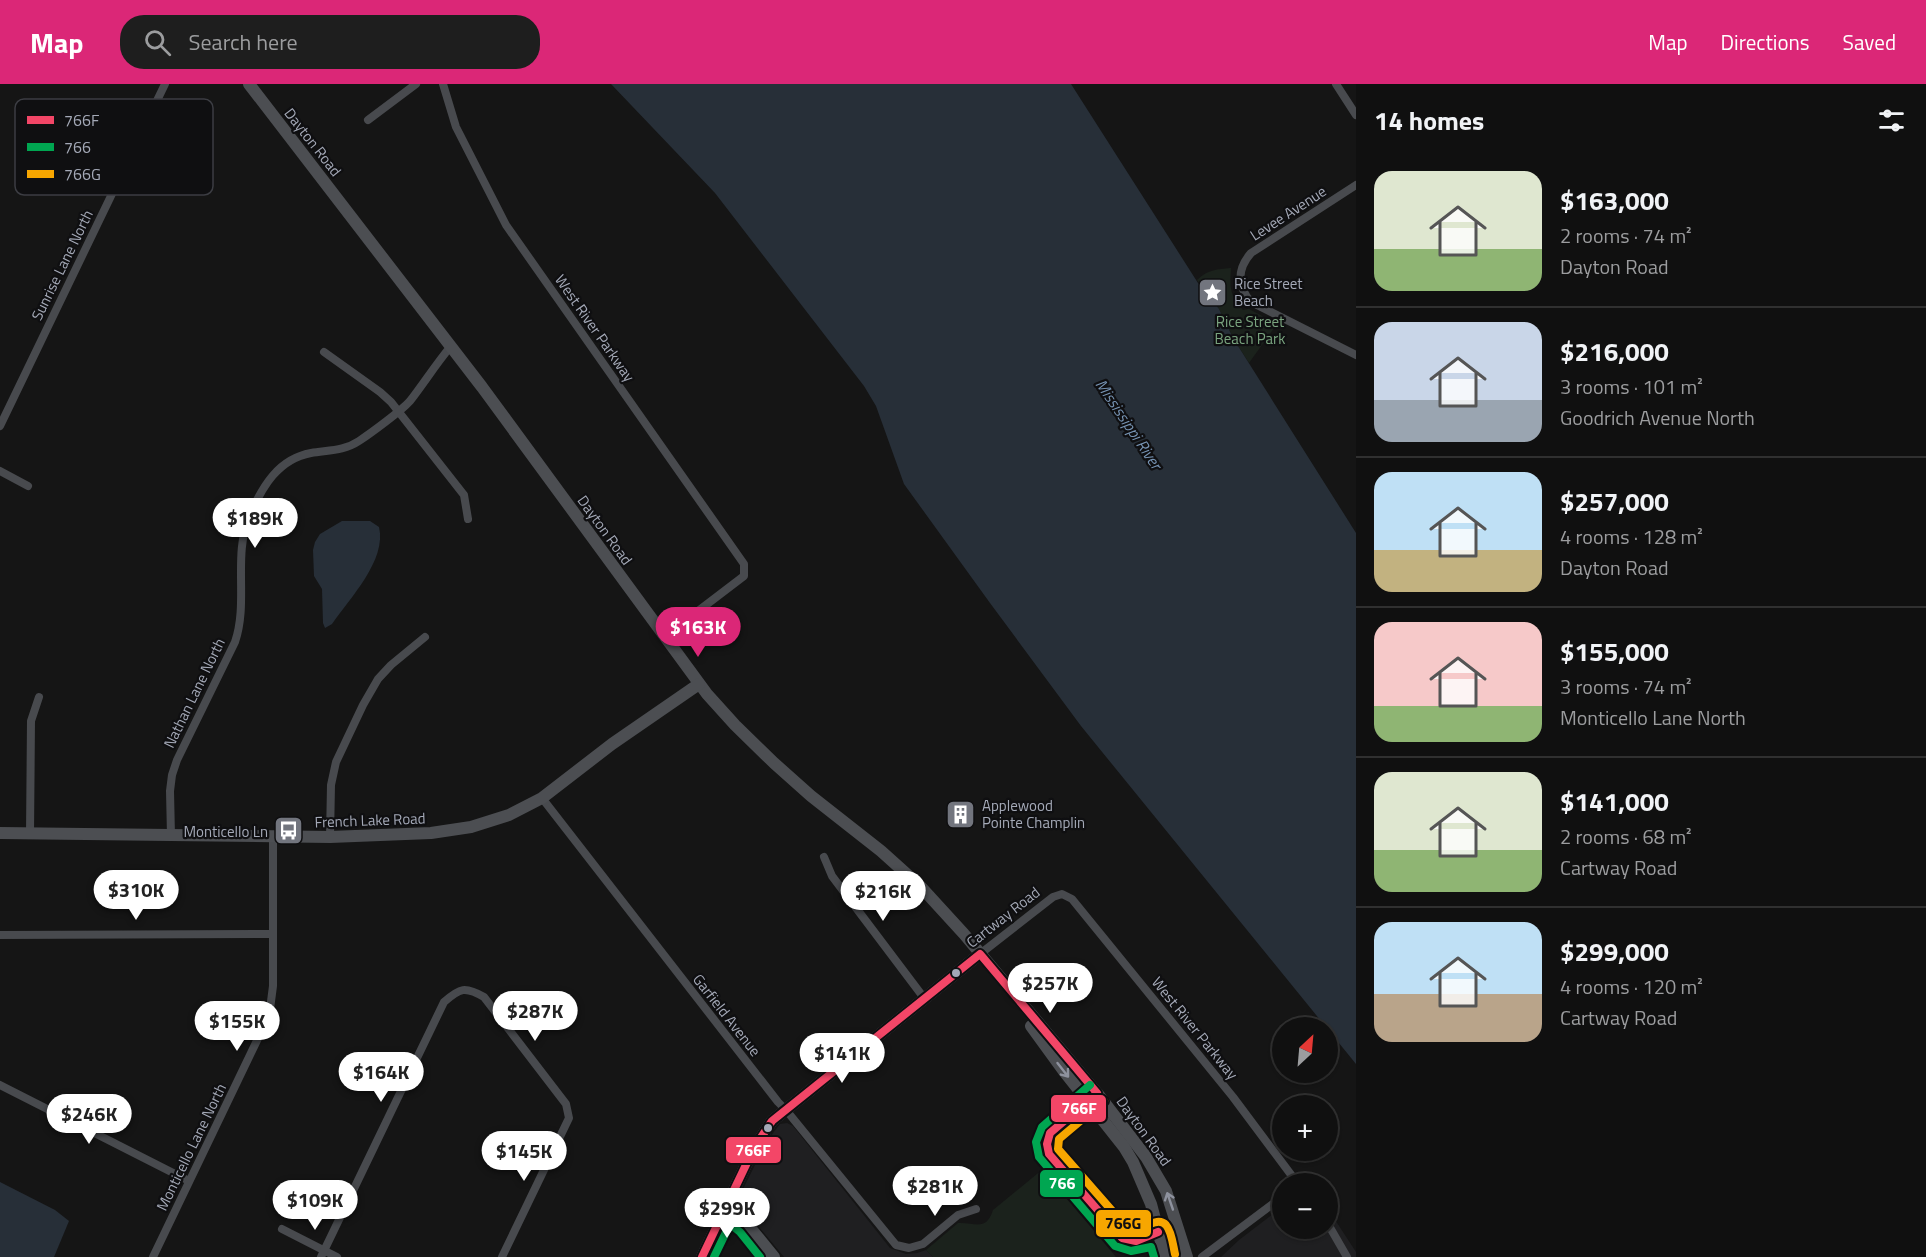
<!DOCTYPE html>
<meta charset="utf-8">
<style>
body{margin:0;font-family:"Titillium Web",sans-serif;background:#1e1e1e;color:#f1f3f6;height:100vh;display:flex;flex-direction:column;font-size:22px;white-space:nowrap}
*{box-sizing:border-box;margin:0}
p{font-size:20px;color:#9c9d9f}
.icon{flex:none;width:33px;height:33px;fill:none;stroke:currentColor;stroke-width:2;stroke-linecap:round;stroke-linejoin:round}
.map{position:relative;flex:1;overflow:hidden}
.side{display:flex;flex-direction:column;background:#101010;width:570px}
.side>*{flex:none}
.needle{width:39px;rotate:26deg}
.fabs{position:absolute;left:1272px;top:933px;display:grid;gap:12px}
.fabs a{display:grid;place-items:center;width:66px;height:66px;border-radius:50%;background:#101010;box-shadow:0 2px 4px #0004,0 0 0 2px #303030;font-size:30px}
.price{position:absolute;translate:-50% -51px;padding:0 14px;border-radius:21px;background:#fff;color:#222;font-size:20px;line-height:39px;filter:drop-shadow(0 2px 3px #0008)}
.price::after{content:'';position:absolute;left:50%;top:36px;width:18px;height:14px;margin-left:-9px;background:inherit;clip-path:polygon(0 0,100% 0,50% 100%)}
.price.current{background:#db2777;color:#fff}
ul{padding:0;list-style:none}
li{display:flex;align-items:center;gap:18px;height:150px;padding:0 18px}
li+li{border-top:2px solid #303030}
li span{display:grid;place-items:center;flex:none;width:168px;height:120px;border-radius:18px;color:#555}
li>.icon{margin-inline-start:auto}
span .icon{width:72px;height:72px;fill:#fffc;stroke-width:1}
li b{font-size:26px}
h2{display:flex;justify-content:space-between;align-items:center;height:72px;padding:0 18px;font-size:26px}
header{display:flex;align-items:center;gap:36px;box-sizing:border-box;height:84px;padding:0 30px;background:#db2777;color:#fff}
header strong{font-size:28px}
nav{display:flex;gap:33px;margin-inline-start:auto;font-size:21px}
.search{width:420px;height:54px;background:#1e1e1e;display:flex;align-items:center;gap:15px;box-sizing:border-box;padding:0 21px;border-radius:24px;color:#9c9d9f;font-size:22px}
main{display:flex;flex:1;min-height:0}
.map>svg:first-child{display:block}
.built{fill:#1f1f21}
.green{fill:#1b221c}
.water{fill:#272f38}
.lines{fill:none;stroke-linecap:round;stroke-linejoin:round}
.street{stroke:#484a4e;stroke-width:8}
.secondary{stroke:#4c4e52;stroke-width:12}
.bus-1-casing{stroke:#0f0f11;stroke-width:12}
.bus-2-casing{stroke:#0f0f11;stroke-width:12}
.bus-3-casing{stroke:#0f0f11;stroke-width:12}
.bus-1{stroke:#f34667;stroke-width:8}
.bus-2{stroke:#00a651;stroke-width:8}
.bus-3{stroke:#f7a600;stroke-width:8}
.oneway{stroke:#8e929e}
.bus-dot{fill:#a4a9b7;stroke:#0f0f11;stroke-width:2}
.labels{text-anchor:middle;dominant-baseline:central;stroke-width:4.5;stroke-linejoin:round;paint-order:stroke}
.street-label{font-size:15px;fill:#a4a9b7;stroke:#0f0f11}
.poi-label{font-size:15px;fill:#a4a9b7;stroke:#0f0f11;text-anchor:start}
.park-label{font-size:15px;fill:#7aa47f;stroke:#0f0f11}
.water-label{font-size:16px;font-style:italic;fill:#7895b5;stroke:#0f0f11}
.key{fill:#0f0f11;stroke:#3c3d43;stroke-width:1.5}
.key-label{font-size:16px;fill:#a4a9b7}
.line-badge{stroke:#0f0f11;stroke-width:2}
.badge-label{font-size:16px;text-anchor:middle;font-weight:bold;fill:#fff}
.pale-badge-label{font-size:16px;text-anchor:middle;font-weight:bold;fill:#111}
</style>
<header>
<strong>Map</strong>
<div class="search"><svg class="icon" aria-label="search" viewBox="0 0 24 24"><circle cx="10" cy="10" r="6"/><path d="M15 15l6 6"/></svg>Search here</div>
<nav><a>Map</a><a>Directions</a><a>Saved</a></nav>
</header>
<main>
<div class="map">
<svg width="1356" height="1173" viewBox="0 0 1356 1173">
<rect width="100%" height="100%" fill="#151515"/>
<g class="built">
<polygon points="787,1039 793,1042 890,1164 906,1170 917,1169 926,1166 933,1173 784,1173 739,1119 739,1113 767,1057 780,1040"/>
<polygon points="1282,1123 1282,1144 1328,1144 1328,1125 1356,1168 1356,1173 1221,1173 1239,1156"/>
</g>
<g class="green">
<path d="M1231,184c-1,19 -2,27 12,42l6,-1 28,15 -28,39 -16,-25 -14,-29 -22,-29c10,-10 20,-11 34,-12z"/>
<path d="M1043,1085l73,88h-183l-7,-7 32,-27c17,-1 28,9 35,-13z"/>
</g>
<g class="water">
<polygon points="611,0 1071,0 1198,199 1219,225 1233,254 1356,449 1356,980 1081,642 990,519 904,400 876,322 864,302 715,109"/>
<path d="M342,437h28l9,6c8,33 -29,71 -47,97l-7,4 -2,-5 -1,-34 -8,-13 -1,-26 2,-8 5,-8z"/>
<polygon points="0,1098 55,1126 69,1137 54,1173 0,1173"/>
</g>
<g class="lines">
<g class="street">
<polyline points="443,0 456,43 506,141 744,480 744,492 664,553"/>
<polyline points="1336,0 1356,31"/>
<polyline points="368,36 416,0"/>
<path d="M1356,101l-105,68c-14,16 -14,33 0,49l105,53"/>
<polyline points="324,268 380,308 391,318 464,411 468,435"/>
<polyline points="0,342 165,0"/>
<polyline points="0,387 28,402"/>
<polyline points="542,714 778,1018 786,1026 896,1161 909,1164 923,1160 958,1131 976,1125"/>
<polyline points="30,750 31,637 39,613"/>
<path d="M171,752l-1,-45 2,-16 5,-15 58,-118c14,-41 -3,-87 15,-127 12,-28 28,-56 61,-62 18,-3 33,-2 48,-12 12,-8 42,-30 51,-40 14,-18 26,-37 41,-55"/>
<polyline points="330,753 331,701 336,678 363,621 378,595 391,581 425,553"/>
<polyline points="824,773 832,792 924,914"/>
<polyline points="0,851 272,850"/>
<polyline points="980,870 1053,813 1062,810 1072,815 1233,1013 1298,1100"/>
<polyline points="0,1001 189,1097"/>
<polyline points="1328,1140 1347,1173"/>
<polyline points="282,1145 337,1173"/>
<polyline points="153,1173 262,946 270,925 273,902 273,753"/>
<path d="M321,1173l123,-255c16,-14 21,-16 40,-5l82,107 3,14 -67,139"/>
<polyline points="1202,1173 1282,1113"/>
</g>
<g class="secondary">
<polyline points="249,0 482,303 707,610 735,641 774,679 811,712 881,767 921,803 964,850 1097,1009 1146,1073 1166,1107 1187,1173"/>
<polyline points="0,749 330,753 431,749 471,743 509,731 542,714 612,660 699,600"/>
<polyline points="1031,942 1063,986 1124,1063 1133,1078 1151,1120 1165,1173"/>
<polyline points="726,1124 747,1140 774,1173"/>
<polyline points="702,1173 754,1064 772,1037 980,870"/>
</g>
<defs>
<polyline id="bus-1" points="702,1173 754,1064 772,1037 980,870 1097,1009 1050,1049 1047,1060 1049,1070 1122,1154 1136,1157 1158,1148"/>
<g id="bus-2">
<polyline points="1090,1001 1042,1043 1036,1058 1039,1073 1115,1162 1131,1167 1151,1163 1154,1173"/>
<polyline points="714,1173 730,1140 740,1148 760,1173"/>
</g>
<path id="bus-3" d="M1104,1017l-45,38 -1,10 70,80c13,3 29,-14 38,-4 6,7 7,21 9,29"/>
</defs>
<use href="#bus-1" class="bus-1-casing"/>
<use href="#bus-2" class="bus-2-casing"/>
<use href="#bus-3" class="bus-3-casing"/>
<use href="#bus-1" class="bus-1"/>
<use href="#bus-2" class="bus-2"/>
<use href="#bus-3" class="bus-3"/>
</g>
<defs><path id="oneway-shaft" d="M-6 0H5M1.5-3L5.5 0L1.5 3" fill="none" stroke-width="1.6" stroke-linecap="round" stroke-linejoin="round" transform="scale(1.5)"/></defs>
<g class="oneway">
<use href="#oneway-shaft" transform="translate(1063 986) rotate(52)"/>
<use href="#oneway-shaft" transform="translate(1170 1117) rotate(-109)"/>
</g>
<defs>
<symbol id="sight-square" viewBox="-11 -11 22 22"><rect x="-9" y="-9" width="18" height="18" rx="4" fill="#72757e" stroke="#0f0f11"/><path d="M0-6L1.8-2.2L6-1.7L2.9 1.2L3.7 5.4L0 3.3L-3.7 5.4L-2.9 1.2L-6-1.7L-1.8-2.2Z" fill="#fff"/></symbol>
<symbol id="building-square" viewBox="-11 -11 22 22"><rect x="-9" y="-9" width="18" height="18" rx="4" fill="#72757e" stroke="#0f0f11"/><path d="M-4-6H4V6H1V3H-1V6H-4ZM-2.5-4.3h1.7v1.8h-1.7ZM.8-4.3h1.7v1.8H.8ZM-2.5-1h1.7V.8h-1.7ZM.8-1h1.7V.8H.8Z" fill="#fff"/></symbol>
<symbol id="bus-square" viewBox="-11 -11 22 22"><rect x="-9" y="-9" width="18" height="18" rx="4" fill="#72757e" stroke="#0f0f11"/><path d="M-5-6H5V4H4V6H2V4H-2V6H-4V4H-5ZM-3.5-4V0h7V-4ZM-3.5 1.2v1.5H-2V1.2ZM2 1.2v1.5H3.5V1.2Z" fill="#fff"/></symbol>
</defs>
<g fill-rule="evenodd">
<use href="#sight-square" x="1196" y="192" width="33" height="33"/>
<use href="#building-square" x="944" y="714" width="33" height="33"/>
<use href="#bus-square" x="272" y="730" width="33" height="33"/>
</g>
<g class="bus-dot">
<circle cx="956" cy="889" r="5"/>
<circle cx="768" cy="1044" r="5"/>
</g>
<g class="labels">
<g class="street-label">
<text transform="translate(313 58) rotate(52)">Dayton Road</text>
<text transform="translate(1288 129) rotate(-33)">Levee Avenue</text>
<text transform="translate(62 181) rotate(-64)">Sunrise Lane North</text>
<text transform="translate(595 244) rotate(55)">West River Parkway</text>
<text transform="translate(605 446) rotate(54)">Dayton Road</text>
<text transform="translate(194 609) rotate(-64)">Nathan Lane North</text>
<text transform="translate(370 736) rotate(-2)">French Lake Road</text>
<text transform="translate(1003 833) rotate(-38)">Cartway Road</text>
<text transform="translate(727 931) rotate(52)">Garfield Avenue</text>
<text transform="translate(1195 944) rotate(51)">West River Parkway</text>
<text transform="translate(1144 1047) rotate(54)">Dayton Road</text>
<text transform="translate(191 1063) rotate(-64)">Monticello Lane North</text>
</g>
<g class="poi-label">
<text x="1234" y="199">Rice Street<tspan x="1234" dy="17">Beach</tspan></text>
<text x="982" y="721">Applewood<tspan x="982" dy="17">Pointe Champlin</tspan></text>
<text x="268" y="747" text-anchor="end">Monticello Ln</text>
</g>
<g class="park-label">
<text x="1250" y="237">Rice Street<tspan x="1250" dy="17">Beach Park</tspan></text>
</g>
<g class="water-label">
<text transform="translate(1129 340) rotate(56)">Mississippi River</text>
</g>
</g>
<rect x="15" y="15" width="198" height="96" rx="9" class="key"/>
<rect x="27" y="32" width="27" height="8" fill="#f34667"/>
<rect x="27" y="59" width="27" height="8" fill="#00a651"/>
<rect x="27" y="86" width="27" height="8" fill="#f7a600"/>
<g class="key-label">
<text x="64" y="42">766F</text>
<text x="64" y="69">766</text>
<text x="64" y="96">766G</text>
</g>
<g class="line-badge">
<rect x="1050" y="1010" width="57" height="29" rx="6" fill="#f34667"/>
<rect x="725" y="1052" width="57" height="28" rx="6" fill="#f34667"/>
<rect x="1039" y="1085" width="45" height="29" rx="6" fill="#00a651"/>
<rect x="1095" y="1125" width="57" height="29" rx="6" fill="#f7a600"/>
</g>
<g class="badge-label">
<text x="1079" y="1030">766F</text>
<text x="753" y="1072">766F</text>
<text x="1062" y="1105">766</text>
</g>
<g class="pale-badge-label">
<text x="1123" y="1145">766G</text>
</g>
</svg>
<div class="fabs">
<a><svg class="needle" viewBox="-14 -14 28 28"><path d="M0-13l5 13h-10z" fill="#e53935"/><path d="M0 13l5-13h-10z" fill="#9c9d9f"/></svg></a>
<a>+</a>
<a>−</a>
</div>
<b class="price" style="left:255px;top:465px">$189K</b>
<b class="price current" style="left:698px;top:574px">$163K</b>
<b class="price" style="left:136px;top:837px">$310K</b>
<b class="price" style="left:883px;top:838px">$216K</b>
<b class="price" style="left:1050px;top:930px">$257K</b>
<b class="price" style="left:535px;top:958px">$287K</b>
<b class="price" style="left:237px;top:968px">$155K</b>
<b class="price" style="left:842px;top:1000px">$141K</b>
<b class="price" style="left:381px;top:1019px">$164K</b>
<b class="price" style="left:89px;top:1061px">$246K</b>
<b class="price" style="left:524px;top:1098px">$145K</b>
<b class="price" style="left:935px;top:1133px">$281K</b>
<b class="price" style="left:315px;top:1147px">$109K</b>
<b class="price" style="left:727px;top:1155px">$299K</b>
</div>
<section class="side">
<h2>14 homes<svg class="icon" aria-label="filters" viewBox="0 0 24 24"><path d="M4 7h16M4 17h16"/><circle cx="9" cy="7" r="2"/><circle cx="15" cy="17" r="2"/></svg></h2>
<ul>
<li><span style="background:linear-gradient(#dfe7d0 65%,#8fb573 0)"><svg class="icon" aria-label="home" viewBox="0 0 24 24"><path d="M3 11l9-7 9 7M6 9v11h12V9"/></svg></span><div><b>$163,000</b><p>2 rooms · 74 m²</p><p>Dayton Road</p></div></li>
<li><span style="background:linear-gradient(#c9d6e8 65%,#9aa5b1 0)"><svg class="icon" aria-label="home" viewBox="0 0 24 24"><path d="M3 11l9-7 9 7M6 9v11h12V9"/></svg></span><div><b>$216,000</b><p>3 rooms · 101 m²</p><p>Goodrich Avenue North</p></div></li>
<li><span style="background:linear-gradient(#bfe0f5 65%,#c2b280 0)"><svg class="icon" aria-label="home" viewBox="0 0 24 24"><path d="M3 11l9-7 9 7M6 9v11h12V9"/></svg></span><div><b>$257,000</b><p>4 rooms · 128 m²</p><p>Dayton Road</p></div></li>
<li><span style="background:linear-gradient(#f6c9c9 70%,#8fb573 0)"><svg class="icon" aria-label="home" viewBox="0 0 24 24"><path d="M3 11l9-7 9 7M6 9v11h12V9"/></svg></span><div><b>$155,000</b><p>3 rooms · 74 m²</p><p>Monticello Lane North</p></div></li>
<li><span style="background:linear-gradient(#dfe7d0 65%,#8fb573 0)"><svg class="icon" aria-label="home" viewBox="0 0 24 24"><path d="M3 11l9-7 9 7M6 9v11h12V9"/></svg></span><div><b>$141,000</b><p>2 rooms · 68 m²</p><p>Cartway Road</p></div></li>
<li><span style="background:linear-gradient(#bfe0f5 60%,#b9a48a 0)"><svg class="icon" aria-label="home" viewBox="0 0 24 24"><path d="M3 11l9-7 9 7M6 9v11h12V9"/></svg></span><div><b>$299,000</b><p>4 rooms · 120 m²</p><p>Cartway Road</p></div></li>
</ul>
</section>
</main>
